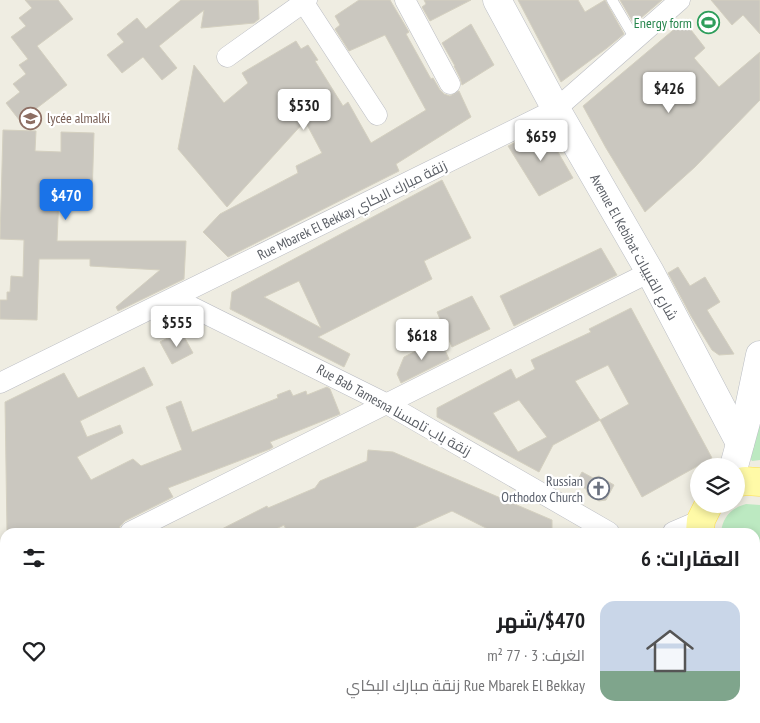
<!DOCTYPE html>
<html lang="ar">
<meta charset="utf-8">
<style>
body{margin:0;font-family:"PT Sans Narrow",Cairo,sans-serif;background:#f2f2f2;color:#202124;direction:rtl;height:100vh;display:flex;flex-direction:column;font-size:19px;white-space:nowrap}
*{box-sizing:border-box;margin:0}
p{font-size:16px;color:#757577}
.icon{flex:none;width:28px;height:28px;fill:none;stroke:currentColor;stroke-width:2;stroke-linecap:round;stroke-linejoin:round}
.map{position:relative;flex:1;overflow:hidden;direction:ltr}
.side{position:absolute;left:0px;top:528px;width:760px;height:196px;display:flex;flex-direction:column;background:#fff;border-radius:15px 15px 0 0;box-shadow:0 2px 8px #0003;direction:rtl}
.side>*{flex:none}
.controls{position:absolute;left:690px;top:458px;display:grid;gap:10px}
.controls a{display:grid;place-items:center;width:55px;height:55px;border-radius:50%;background:#fff;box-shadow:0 2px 8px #0003;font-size:25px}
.price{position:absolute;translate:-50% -42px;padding:0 11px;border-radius:5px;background:#fff;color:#222;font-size:16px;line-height:32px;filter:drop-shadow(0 1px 2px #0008)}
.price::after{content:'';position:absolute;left:50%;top:30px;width:15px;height:11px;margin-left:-8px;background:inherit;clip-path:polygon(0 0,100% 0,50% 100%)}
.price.current{background:#1a73e8;color:#fff}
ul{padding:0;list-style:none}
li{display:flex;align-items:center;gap:15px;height:125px;padding:0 20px}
li span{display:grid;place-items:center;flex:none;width:140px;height:100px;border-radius:15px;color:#555}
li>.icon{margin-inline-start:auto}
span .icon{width:60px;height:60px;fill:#fffc;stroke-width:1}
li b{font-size:21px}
h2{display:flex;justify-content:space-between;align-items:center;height:60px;padding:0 20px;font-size:21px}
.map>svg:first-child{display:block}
.grass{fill:#bce9c1}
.building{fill:#cac7bf;stroke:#d4d0c0;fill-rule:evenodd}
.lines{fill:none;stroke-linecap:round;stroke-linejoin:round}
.lane-casing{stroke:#babcc3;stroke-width:11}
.street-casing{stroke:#babcc3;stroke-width:21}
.secondary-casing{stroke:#bbbec5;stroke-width:29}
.primary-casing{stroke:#fedf4c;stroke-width:29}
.lane{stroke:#fff;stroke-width:10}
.street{stroke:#fff;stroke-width:20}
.secondary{stroke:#fff;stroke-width:28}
.primary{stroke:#fffaa7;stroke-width:28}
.labels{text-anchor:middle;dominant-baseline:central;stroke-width:4.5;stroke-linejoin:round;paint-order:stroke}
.leisure-label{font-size:14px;fill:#27864d;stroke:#fff;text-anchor:end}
.education-label{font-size:14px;fill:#785e54;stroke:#fff;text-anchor:start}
.street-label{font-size:14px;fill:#5a5e65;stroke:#fff}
.worship-label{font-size:14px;fill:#5b616d;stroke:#fff;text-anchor:end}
</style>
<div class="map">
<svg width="760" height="723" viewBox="0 0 760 723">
<rect width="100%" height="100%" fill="#efede2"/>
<g class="grass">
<polygon points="760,414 760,460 752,461 750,458"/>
<path d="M746,504l14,1v55l-5,1v-29h-34c2,-15 10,-24 25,-28z"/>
</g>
<g class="building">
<polygon points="25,0 58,0 73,19 37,46 67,85 20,121 6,103 20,92 13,84 26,74 19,65 28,59 11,37 26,26 19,18 32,8"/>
<polygon points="181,0 258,0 259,19 254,23 201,28 204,10 159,46 177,68 162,80 143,57 122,73 107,55 124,42 117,34 137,18 146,29"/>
<polygon points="359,0 390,0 409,32 406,34 431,79 433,78 440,90 444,94 450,96 459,91 471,117 396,164 399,171 228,257 203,232 220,214 298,173 296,166 322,153 305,121 227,207 178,149 194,65 224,103 248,83 242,73 296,41 301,49 308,45 318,60 315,61 343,106 348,102 371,143 426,110 385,35 349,51 335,29 340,25 335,16"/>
<polygon points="424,0 471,0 430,21 422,7 426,4"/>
<polygon points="518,0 578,0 585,12 605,0 624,34 607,48 561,82"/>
<polygon points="620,0 662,0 634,24"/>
<polygon points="711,0 760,0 760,34 743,15 732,25"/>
<polygon points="684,21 705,48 694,58 719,87 760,52 760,100 695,167 645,212 606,148 583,106"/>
<polygon points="471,24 494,65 462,85 460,78 454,66 455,66 442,43"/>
<polygon points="544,128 573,178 539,196 508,146"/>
<polygon points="3,130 36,131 35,151 61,152 61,132 94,133 92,197 59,197 57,241 186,241 184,279 118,311 116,307 160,270 90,266 90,259 39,259 37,320 0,319 0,300 7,300 7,292 10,292 11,276 23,277 24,240 0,239"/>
<path d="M442,180l29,58 -47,23 8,18 -114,58 32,17 -6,13 -114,-58 2,-17zM299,281l22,47 -57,-31z"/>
<polygon points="601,248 617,275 514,326 500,296"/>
<polygon points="678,267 690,286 705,277 720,302 707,310 734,354 719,355 712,350 691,316 668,273"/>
<polygon points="472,296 490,329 452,347 437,312"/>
<path d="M631,308l81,150 -70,39 -42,-77 -47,25 -14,27 -102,-55v-9l74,-39 5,10 19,-10 -4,-9 60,-28 -2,-3zM608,365l21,39 -29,16 -25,-39zM519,400l28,37 -29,15 -25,-39z"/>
<polygon points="181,331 193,353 172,364 160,342"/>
<polygon points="440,339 449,359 401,383 397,374 404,357"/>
<polygon points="144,367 153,385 80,421 87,437 120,425 123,433 77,457 91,480 133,459 141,466 182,450 166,407 181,401 192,432 278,398 277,395 290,390 293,396 306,391 307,395 327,387 330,389 340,414 270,442 273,447 270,449 168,488 173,497 125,521 120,526 118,532 7,532 5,402 64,373 78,398"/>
<polygon points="368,450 393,452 552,520 552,532 486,532 488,529 452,511 405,532 287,532 284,525 270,532 216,532 267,506 268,508 315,488 320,481 367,461"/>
<polygon points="582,472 593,478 599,476 614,485 606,500 599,501 588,495 586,489 576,483"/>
</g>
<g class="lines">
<defs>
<polyline id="lane" points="612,0 635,39"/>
<g id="street">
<polyline points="302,0 377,115"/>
<polyline points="405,0 450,84"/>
<polyline points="227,57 307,0"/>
<polyline points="174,298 387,404 609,532"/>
<polyline points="0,383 556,109 680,0"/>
<polyline points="130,532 650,272"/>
<polyline points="673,532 701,520"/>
<polyline points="0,598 5,595"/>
<polyline points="245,723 254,719"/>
</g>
<g id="secondary">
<polyline points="497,0 556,109 650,272 740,443"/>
<polyline points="734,466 746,422 760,355"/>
<polyline points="756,723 760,686"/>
</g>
<g id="primary">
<polyline points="736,483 745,481 760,482"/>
<polyline points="700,532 701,520 709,504"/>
<polyline points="755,581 760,580"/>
<polyline points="591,723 595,719"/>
<polyline points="629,723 632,719"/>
</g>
</defs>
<use href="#lane" class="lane-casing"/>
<use href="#street" class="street-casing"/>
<use href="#secondary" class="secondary-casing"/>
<use href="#primary" class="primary-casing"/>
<use href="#lane" class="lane"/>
<use href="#street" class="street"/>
<use href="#secondary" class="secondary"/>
<use href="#primary" class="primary"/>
</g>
<defs>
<symbol id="stadium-ring" viewBox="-11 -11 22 22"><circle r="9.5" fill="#fff" stroke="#2e9e5b" stroke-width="1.5"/><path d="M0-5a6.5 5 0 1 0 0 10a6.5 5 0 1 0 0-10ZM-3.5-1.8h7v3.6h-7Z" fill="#2e9e5b"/></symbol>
<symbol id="school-ring" viewBox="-11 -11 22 22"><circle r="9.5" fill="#fff" stroke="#8d6e63" stroke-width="1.5"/><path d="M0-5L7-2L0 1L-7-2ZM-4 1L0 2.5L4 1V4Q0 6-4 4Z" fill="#8d6e63"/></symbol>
<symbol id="church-ring" viewBox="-11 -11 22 22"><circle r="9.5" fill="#fff" stroke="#6b7280" stroke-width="1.5"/><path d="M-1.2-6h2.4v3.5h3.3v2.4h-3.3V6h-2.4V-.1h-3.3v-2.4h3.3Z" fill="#6b7280"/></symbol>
</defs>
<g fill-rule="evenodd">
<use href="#stadium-ring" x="696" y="10" width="25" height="25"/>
<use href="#school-ring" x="18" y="106" width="25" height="25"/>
<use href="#church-ring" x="586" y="476" width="25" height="25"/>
</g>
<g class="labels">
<g class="leisure-label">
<text x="692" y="23">Energy form</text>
</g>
<g class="education-label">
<text x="47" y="118">lycée almalki</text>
</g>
<g class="street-label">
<text transform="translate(352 210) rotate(-26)">Rue Mbarek El Bekkay زنقة مبارك البكاي</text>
<text transform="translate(634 247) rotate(61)">Avenue El Kebibat شارع القبيبات</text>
<text transform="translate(394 410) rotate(29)">Rue Bab Tamesna زنقة باب تامسنا</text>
</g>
<g class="worship-label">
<text x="583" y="481">Russian<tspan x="583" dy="16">Orthodox Church</tspan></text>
</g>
</g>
</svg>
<div class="controls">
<a><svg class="icon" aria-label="layers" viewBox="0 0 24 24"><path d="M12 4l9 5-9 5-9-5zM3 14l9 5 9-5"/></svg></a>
</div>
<b class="price" style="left:669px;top:114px">$426</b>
<b class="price" style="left:304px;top:131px">$530</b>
<b class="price" style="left:541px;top:162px">$659</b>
<b class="price current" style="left:66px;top:221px">$470</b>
<b class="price" style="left:177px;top:348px">$555</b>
<b class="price" style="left:422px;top:361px">$618</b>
<section class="side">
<h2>العقارات: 6<svg class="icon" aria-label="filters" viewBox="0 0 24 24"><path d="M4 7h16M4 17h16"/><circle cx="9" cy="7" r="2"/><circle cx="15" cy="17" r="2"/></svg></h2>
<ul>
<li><span style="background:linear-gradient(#c9d6e8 70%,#7fa58c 0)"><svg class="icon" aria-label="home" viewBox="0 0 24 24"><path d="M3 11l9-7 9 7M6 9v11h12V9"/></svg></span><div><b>$470/شهر</b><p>الغرف: 3 · 77 m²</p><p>Rue Mbarek El Bekkay زنقة مبارك البكاي</p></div><svg class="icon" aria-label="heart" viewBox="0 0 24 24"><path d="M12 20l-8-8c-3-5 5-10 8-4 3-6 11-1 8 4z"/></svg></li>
</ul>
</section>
</div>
